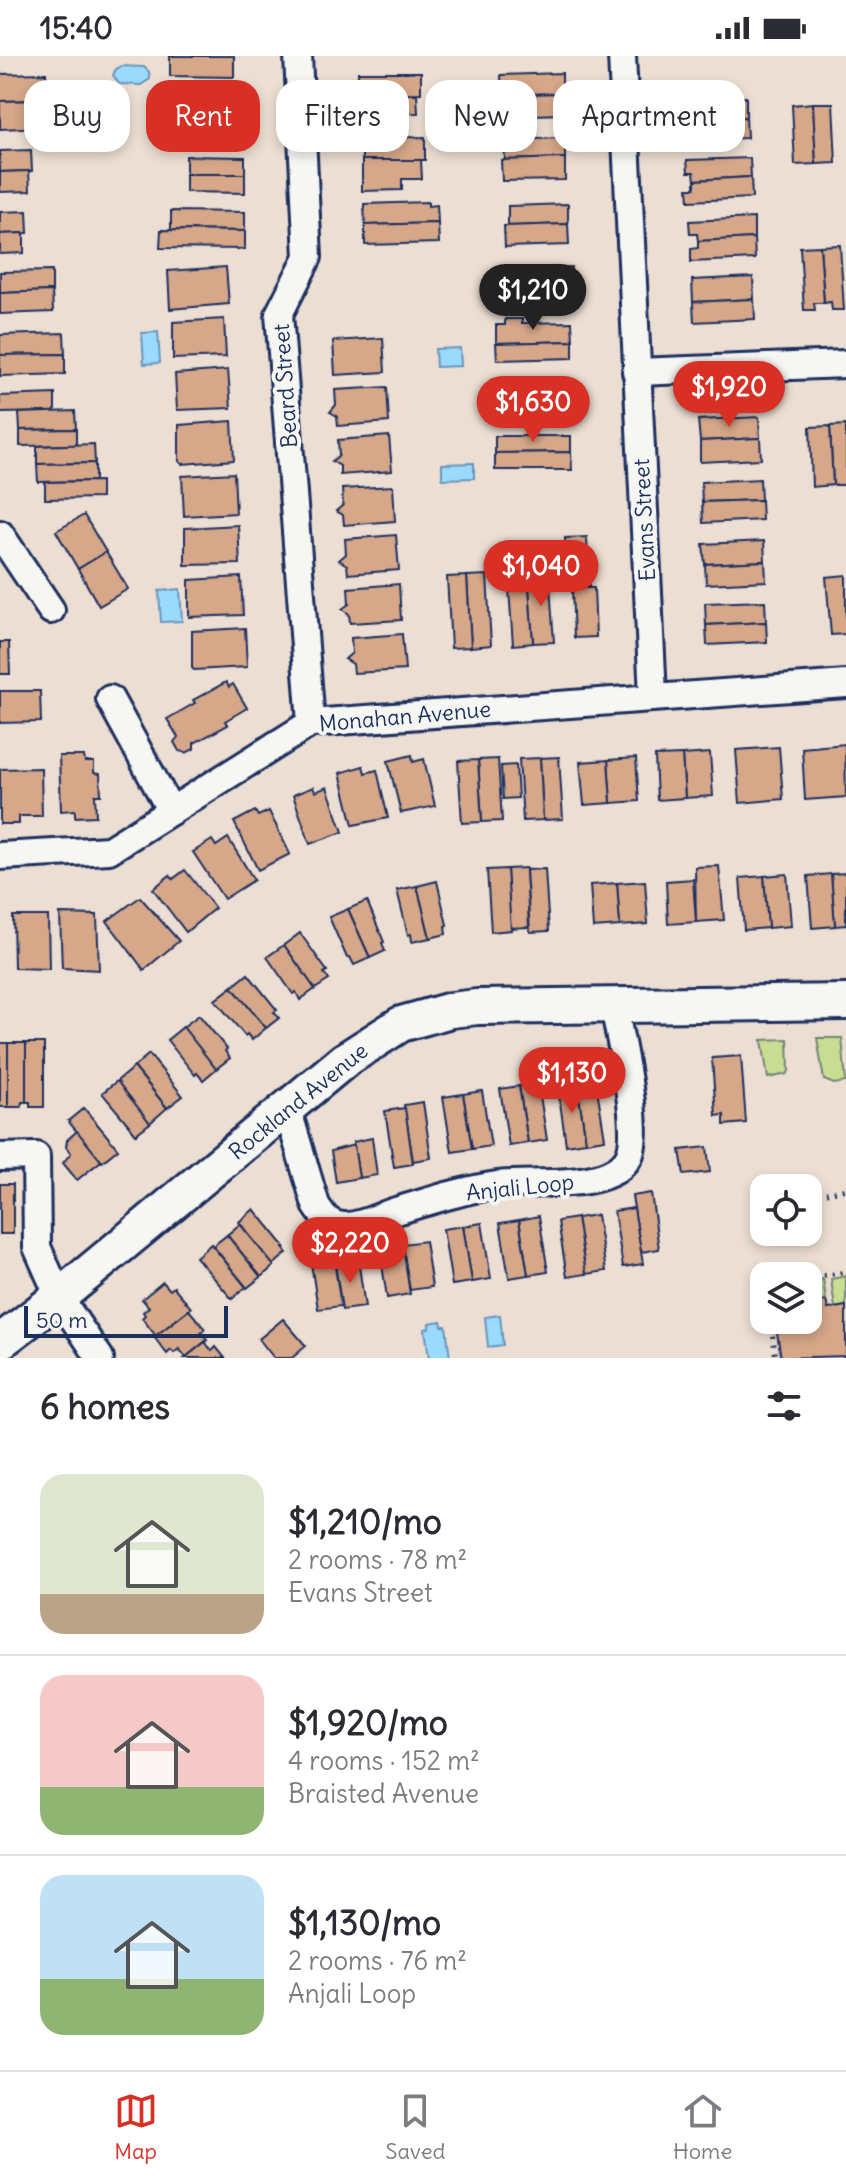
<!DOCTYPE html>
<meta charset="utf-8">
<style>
body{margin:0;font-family:Delius,sans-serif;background:#f7f7f7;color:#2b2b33;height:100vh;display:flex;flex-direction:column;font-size:30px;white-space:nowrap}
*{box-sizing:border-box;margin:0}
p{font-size:26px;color:#7c7c81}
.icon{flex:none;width:44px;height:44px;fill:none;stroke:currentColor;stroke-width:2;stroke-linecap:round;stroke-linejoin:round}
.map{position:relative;height:1302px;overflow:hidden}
.details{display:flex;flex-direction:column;background:#fff;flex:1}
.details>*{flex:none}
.banner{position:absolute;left:24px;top:24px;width:798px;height:72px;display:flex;gap:16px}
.fabs{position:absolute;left:750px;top:1118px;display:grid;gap:16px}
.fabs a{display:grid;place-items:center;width:72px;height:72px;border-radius:16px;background:#fff;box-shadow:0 4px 12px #0003;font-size:40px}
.scale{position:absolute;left:24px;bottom:20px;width:204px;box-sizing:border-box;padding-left:8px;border:4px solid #1b2f5e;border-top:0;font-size:22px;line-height:28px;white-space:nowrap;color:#1b2f5e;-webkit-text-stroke:6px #f6f6f2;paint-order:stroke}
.price{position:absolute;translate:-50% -68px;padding:0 18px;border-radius:28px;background:#d93025;color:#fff;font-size:26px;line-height:52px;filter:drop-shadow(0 2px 4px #0008)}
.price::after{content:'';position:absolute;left:50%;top:48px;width:24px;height:18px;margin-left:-12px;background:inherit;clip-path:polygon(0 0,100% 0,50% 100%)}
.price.current{background:#222;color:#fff}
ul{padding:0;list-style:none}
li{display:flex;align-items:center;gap:24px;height:200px;padding:0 40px}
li+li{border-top:2px solid #e1e1e2}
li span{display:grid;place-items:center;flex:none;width:224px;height:160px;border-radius:24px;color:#555}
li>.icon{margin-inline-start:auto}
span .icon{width:96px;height:96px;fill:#fffc;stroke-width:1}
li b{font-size:34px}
h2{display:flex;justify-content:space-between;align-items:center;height:96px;padding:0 40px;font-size:34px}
.pill{padding:0 28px;border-radius:24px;background:#fff;box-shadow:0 4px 12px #0003;font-size:28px;line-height:72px}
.pill.current{background:#d93025;color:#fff}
.status{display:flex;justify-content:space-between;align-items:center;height:56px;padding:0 40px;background:#fff;direction:ltr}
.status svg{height:22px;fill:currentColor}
.tab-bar{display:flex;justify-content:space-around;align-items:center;height:112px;border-top:2px solid #e1e1e2;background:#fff;font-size:22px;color:#7c7c81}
.tab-bar a{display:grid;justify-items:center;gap:4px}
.tab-bar .current{color:#d93025}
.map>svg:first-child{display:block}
.green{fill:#c9dd92;stroke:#728678;stroke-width:2}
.water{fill:#9adafc;stroke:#6796bd;stroke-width:2}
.building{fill:#d6a788;stroke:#1b2f5e;stroke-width:2}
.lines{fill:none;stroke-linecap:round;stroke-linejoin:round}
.minor-casing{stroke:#1b2f5e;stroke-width:32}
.tertiary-casing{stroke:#1b2f5e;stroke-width:40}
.path{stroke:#1b2f5e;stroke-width:5;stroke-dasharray:2 6;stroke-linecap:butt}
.minor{stroke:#f6f6f2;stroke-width:26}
.tertiary{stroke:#f6f6f2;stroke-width:34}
.labels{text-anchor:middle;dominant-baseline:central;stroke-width:8;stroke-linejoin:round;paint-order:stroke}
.street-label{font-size:22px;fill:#1b2f5e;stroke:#f6f6f2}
</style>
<div class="status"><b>15:40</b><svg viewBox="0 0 49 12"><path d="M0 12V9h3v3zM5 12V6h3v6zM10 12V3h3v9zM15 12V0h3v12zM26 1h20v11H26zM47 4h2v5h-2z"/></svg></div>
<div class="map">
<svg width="846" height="1302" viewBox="0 0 846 1302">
<rect width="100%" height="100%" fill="#ecded2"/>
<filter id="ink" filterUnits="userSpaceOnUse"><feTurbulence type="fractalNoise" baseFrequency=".0125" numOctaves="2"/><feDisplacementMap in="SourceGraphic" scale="16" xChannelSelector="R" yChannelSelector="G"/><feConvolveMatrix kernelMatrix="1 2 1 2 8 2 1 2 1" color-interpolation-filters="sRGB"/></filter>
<g filter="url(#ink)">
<g class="green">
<polygon points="817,982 842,982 846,1026 834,1028 824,1024"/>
<polygon points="788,983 789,1015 787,1018 768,1022 762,984"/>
<polygon points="846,1220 846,1250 835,1252 831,1223"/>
<polygon points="823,1223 826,1245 808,1248 808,1226"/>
</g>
<g class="water">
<polygon points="122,10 144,11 149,16 150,23 141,29 119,28 113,19 116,13"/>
<polygon points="158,276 160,307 144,308 142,277"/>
<polygon points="460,292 461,310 436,311 435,293"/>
<polygon points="474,407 474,422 442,423 442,408"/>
<polygon points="180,533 182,565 161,566 159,535"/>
<polygon points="500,1259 503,1289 488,1291 485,1261"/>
<polygon points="441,1265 442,1270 446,1270 450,1302 429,1302 425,1273 429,1272 429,1267"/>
</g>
<g class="building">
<polygon points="170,0 234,0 234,21 170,20"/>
<polygon points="358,16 421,16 421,37 359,38"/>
<polygon points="46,17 47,44 0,45 0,18"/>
<polygon points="562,17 562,37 502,39 501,19"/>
<polygon points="562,37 563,58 498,60 498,39"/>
<polygon points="359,38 417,38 418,57 359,58"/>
<rect x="177" y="39" width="59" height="21"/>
<polygon points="746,41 746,61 685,63 684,43"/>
<polygon points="47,44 48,71 0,73 0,45"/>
<polygon points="813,47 816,108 795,109 792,49"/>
<polygon points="813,47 833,47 836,107 816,108"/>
<polygon points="172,60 236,60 236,81 173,81"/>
<polygon points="746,61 747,82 685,84 685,63"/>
<polygon points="425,81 425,104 362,104 362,82"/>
<polygon points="565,82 565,102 505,104 504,84"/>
<polygon points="31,94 32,115 0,116 0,95"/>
<polygon points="186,100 245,101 245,118 186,118"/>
<polygon points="565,102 565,124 502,125 501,104"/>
<polygon points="750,102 751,121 695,124 694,116 688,116 687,104"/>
<polygon points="362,104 421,104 422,123 402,123 402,134 362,135"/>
<polygon points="29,115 30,135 0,136 0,116"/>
<polygon points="186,118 245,118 245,137 186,136"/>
<polygon points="751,121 752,142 689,145 688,132 695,132 695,124"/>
<polygon points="428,146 428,150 437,149 438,167 365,169 364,148"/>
<polygon points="568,148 568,168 508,170 508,150"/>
<polygon points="27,155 28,177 0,178 0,156"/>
<polygon points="171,155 245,156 245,175 171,174"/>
<polygon points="754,162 754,182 698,185 697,178 690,178 689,165"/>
<polygon points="438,167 439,187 365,189 365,169"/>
<polygon points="568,168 569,189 505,191 504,170"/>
<polygon points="161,174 245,175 245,193 160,192"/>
<polygon points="24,177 24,197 0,198 0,178"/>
<polygon points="754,182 755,203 691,206 691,193 698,192 698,185"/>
<polygon points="840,189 844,254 832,254 831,246 824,247 820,190"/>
<polygon points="820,190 824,247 814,247 815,254 804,254 800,191"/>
<polygon points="226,211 229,248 170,253 168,215"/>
<polygon points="571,211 571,229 494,231 493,214"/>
<polygon points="52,215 52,235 0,237 0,216"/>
<polygon points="753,221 754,243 693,246 692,224"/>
<polygon points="571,229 572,247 494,249 494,231"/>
<polygon points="52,235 53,256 0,258 0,237"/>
<polygon points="754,243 755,263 694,266 693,246"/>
<polygon points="224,263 226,301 173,303 173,266"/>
<polygon points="505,263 522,263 522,267 572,266 573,285 496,287 496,269 505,269"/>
<polygon points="64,277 65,298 0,299 0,279"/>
<polygon points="383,282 385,316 335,319 333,285"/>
<polygon points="573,285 573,302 497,304 496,287"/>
<polygon points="65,298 65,318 0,320 0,299"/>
<polygon points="228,314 231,352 177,354 175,318"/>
<polygon points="568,323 568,340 492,342 491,324"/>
<polygon points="387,331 389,366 338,370 337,360 330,356 336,349 335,334"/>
<polygon points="55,338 55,356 0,357 0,340"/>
<polygon points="568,340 569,359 492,360 492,342"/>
<polygon points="75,355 76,373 20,374 19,357"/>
<polygon points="759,361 760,382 700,385 698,364"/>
<polygon points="232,365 234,404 182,408 179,405 179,369"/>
<polygon points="846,369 846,429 833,429 830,370"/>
<polygon points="830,370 833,429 812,431 810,371"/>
<polygon points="76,373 76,389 20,390 20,374"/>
<polygon points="389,380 392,415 340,419 340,410 332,405 339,399 338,384"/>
<polygon points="495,380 571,380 571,396 495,397"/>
<polygon points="760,382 761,403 700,406 700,385"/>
<polygon points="94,388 95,407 37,408 37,390"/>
<polygon points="571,396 572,414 495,414 495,397"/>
<polygon points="95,407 95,425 38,426 37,408"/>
<polygon points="234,417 236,457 184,460 182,420"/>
<polygon points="760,423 761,444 702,446 701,426"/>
<polygon points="101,425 101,442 45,443 45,426"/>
<polygon points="393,430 395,465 344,469 343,459 336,455 343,449 342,433"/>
<polygon points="761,444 762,464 703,467 702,446"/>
<polygon points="84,459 106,496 78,513 56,475"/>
<polygon points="238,469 240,508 185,509 185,472"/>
<polygon points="396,479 399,514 348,518 347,509 339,504 346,498 345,483"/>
<polygon points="587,481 589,532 567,533 565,482"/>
<polygon points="764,485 765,505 705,508 703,488"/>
<polygon points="106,496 128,533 99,550 78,513"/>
<polygon points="765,505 766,525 706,528 705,508"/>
<polygon points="549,516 554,586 533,587 528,518"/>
<polygon points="528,518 533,587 513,589 508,519"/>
<polygon points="487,519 491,589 471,591 467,520"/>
<polygon points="846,519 846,578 831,579 826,521"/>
<polygon points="467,520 471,591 451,592 447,521"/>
<polygon points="241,521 243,559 189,561 189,524"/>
<polygon points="399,528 401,564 350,567 349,558 342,553 349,548 348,532"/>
<polygon points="572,532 594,532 596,581 574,582"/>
<polygon points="765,545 766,566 706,569 705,547"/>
<polygon points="766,566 767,586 707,589 706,569"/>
<polygon points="245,572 247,611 194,614 192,612 192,575"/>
<polygon points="402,578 405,614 354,617 353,608 345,603 352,597 351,582"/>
<polygon points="0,586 9,586 10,618 0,618"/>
<polygon points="226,626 229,631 233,628 247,652 225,665 228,669 194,687 194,693 186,697 179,695 174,686 178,681 167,663 195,647 193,644"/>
<polygon points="0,635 40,635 41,666 0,667"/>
<polygon points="845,688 846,741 805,744 802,692"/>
<polygon points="779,691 783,743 740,747 736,694"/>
<polygon points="710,697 713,740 685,742 682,699"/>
<polygon points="412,699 413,706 424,703 435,750 401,757 388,705"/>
<polygon points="682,699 685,742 657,744 655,700"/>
<polygon points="59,700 84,700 85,706 94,706 94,717 100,718 101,739 95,739 96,760 75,761 75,754 61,755"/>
<polygon points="559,701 563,763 543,764 540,702"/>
<polygon points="540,702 543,764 523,765 519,703"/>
<polygon points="636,702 639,745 611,747 608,704"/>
<polygon points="498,703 502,765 482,766 478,704"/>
<polygon points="478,704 482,766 462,767 458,705"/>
<polygon points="608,704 611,747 584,749 580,706"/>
<polygon points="516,709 518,742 503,743 501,710"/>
<polygon points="363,710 365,717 377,714 388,762 353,769 340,717"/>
<polygon points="41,712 42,760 19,760 19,768 0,768 0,713"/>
<polygon points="313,731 315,736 327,731 343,776 310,788 293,739"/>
<polygon points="255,755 258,760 269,755 290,798 258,814 234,766"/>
<polygon points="228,782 254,824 224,843 193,796 212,784 216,790"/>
<polygon points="719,810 724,864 696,866 695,811"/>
<polygon points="526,812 529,871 510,872 507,813"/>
<polygon points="507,813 511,874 491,876 487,814"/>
<polygon points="545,813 549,875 530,876 526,814"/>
<polygon points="185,814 215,852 186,876 153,833 170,819 173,823"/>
<polygon points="846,817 846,869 835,870 831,818"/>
<polygon points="787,818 791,870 768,872 764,820"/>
<polygon points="831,818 835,870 812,872 808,820"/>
<polygon points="764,820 768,872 744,874 740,822"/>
<polygon points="693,823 696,866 668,868 666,825"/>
<polygon points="437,825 447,869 445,870 446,878 430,882 417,830"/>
<polygon points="645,825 648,868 620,870 617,827"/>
<polygon points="617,827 620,870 593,872 590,829"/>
<polygon points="417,830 430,882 412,886 411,878 408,879 397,834"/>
<polygon points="140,841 179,885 144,914 107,865"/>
<polygon points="367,845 384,886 382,887 385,895 370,902 348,853"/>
<polygon points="348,853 370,902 354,909 350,901 347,902 329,861"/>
<polygon points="60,858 97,859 99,914 62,912"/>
<polygon points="13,860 48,860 49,913 14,912"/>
<polygon points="300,877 327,915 324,917 329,924 315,933 284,889"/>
<polygon points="284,889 315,933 300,944 296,936 293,938 267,901"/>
<polygon points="248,918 277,954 274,956 279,962 266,972 232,931"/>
<polygon points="232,931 266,972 252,984 247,978 245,980 215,944"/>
<polygon points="199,959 227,993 225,995 230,1002 216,1013 183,971"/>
<polygon points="183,971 216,1013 203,1024 197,1017 195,1019 167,984"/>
<rect x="0" y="987" width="8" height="64"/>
<polygon points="8,987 26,987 26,1046 22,1046 21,1051 8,1051"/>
<polygon points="26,987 44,987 44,1051 30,1051 30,1046 26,1046"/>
<polygon points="149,998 183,1040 167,1052 134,1011"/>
<polygon points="741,1000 746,1067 724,1069 724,1059 716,1060 712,1002"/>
<polygon points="134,1011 167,1052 150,1067 117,1025"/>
<polygon points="117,1025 150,1067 136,1078 102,1037"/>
<polygon points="596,1026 605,1083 586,1086 577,1029"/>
<polygon points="538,1027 547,1084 528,1087 519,1030"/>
<polygon points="577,1029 586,1086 566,1089 558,1032"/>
<polygon points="519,1030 528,1087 509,1090 500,1033"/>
<polygon points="482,1035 491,1090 472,1093 463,1038"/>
<polygon points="463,1038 472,1093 452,1096 443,1041"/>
<polygon points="423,1046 431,1102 413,1105 404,1049"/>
<polygon points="84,1052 118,1093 102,1106 68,1065"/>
<polygon points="405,1052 413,1108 394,1111 385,1055"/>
<polygon points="77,1075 101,1105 77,1124 63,1107 71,1097 66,1091 67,1084"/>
<polygon points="372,1082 377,1119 359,1122 353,1086"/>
<polygon points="354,1089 359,1122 336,1126 331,1095"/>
<polygon points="707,1091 710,1116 684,1119 680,1094"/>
<rect x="0" y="1128" width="13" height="50"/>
<polygon points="651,1137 659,1193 641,1196 632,1140"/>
<polygon points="634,1152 643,1208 623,1211 614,1155"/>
<polygon points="254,1153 285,1191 283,1192 287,1197 273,1209 239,1166"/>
<polygon points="597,1159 606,1215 586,1218 577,1162"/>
<polygon points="539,1160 548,1216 528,1219 519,1164"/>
<polygon points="577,1162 586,1218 567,1221 558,1165"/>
<polygon points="519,1164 528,1219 509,1222 500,1167"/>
<polygon points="482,1167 491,1223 472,1226 463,1170"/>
<polygon points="240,1168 274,1210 261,1221 227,1179"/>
<polygon points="463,1170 472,1226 452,1229 443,1173"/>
<polygon points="227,1179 261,1221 247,1232 213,1190"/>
<polygon points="425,1185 432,1231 410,1234 402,1188"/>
<polygon points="211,1188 246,1231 232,1243 196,1201"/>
<polygon points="403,1191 410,1238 387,1242 380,1195"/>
<polygon points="358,1203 365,1251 342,1254 335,1207"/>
<polygon points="334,1204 341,1250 318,1253 311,1207"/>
<polygon points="163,1226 170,1234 174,1231 191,1252 156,1280 142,1262 145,1259 143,1256 149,1251 142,1243"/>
<polygon points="826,1245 828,1253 846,1250 846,1300 781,1302 775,1264 808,1264 808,1248"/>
<polygon points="189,1254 205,1273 201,1276 207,1284 186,1301 179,1293 174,1297 171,1294 167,1298 154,1281"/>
<polygon points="283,1263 306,1290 292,1302 274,1302 259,1283"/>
<polygon points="205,1286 212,1295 216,1291 225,1302 185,1302"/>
</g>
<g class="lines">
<defs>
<g id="minor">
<polyline points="298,0 308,201 279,258 311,667"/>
<polyline points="622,0 653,640"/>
<polyline points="636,316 846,308"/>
<polyline points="0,478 51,554"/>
<polyline points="110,643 171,755"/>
<polyline points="0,800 109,794 311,667 846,628"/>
<path d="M287,1052l29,97c7,11 13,20 27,21 18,1 36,-10 53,-15 33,-10 67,-21 101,-26 35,-5 114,7 132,-29 13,-26 -10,-119 -15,-151"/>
<polyline points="0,1101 36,1100 37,1191 59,1241 100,1302"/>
</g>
<polyline id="tertiary" points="0,1286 59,1241 345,1004 401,968 451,954 477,951 846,946"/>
</defs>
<use href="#minor" class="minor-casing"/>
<use href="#tertiary" class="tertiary-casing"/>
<g class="path">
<polyline points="826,1137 846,1133"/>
<polyline points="808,1222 846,1216"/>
<polyline points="770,1264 776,1302"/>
</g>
<use href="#minor" class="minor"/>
<use href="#tertiary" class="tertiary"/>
</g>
</g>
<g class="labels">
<g class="street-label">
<text transform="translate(285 330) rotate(-94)">Beard Street</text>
<text transform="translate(644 464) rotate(-93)">Evans Street</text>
<text transform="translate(405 660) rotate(-5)">Monahan Avenue</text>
<text transform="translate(298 1045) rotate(-39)">Rockland Avenue</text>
<text transform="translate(520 1131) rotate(-6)">Anjali Loop</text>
</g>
</g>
</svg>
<div class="fabs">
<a><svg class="icon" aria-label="locate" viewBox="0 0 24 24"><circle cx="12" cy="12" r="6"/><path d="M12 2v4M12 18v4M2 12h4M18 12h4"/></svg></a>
<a><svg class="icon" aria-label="layers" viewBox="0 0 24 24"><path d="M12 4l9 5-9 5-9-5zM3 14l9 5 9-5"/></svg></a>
</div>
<div class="scale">50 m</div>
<b class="price current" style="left:533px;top:276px">$1,210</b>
<b class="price" style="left:729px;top:373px">$1,920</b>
<b class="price" style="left:533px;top:388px">$1,630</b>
<b class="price" style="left:541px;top:552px">$1,040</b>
<b class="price" style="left:572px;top:1059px">$1,130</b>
<b class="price" style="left:350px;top:1229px">$2,220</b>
<div class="banner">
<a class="pill">Buy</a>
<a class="pill current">Rent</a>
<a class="pill">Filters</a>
<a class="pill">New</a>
<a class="pill">Apartment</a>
</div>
</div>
<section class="details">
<h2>6 homes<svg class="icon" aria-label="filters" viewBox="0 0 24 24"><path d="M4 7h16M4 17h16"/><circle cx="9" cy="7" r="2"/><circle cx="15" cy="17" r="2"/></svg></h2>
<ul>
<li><span style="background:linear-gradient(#dfe7d0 75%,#b9a48a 0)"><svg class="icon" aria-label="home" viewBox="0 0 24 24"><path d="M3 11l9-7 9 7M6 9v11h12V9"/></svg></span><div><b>$1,210/mo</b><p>2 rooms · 78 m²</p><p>Evans Street</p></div></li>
<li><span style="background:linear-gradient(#f6c9c9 70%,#8fb573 0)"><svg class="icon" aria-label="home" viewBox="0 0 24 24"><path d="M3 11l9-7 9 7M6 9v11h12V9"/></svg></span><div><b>$1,920/mo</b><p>4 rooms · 152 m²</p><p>Braisted Avenue</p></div></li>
<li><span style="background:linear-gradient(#bfe0f5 65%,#8fb573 0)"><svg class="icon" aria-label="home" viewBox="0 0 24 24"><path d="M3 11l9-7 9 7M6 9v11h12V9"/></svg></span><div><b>$1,130/mo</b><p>2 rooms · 76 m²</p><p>Anjali Loop</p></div></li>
</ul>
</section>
<nav class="tab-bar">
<a class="current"><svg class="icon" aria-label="map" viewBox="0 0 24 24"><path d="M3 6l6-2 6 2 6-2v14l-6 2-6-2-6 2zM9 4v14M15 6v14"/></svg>Map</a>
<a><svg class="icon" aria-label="saved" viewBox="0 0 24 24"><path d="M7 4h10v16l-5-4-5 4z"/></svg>Saved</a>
<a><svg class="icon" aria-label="home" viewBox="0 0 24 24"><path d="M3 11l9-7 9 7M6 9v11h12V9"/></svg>Home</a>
</nav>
